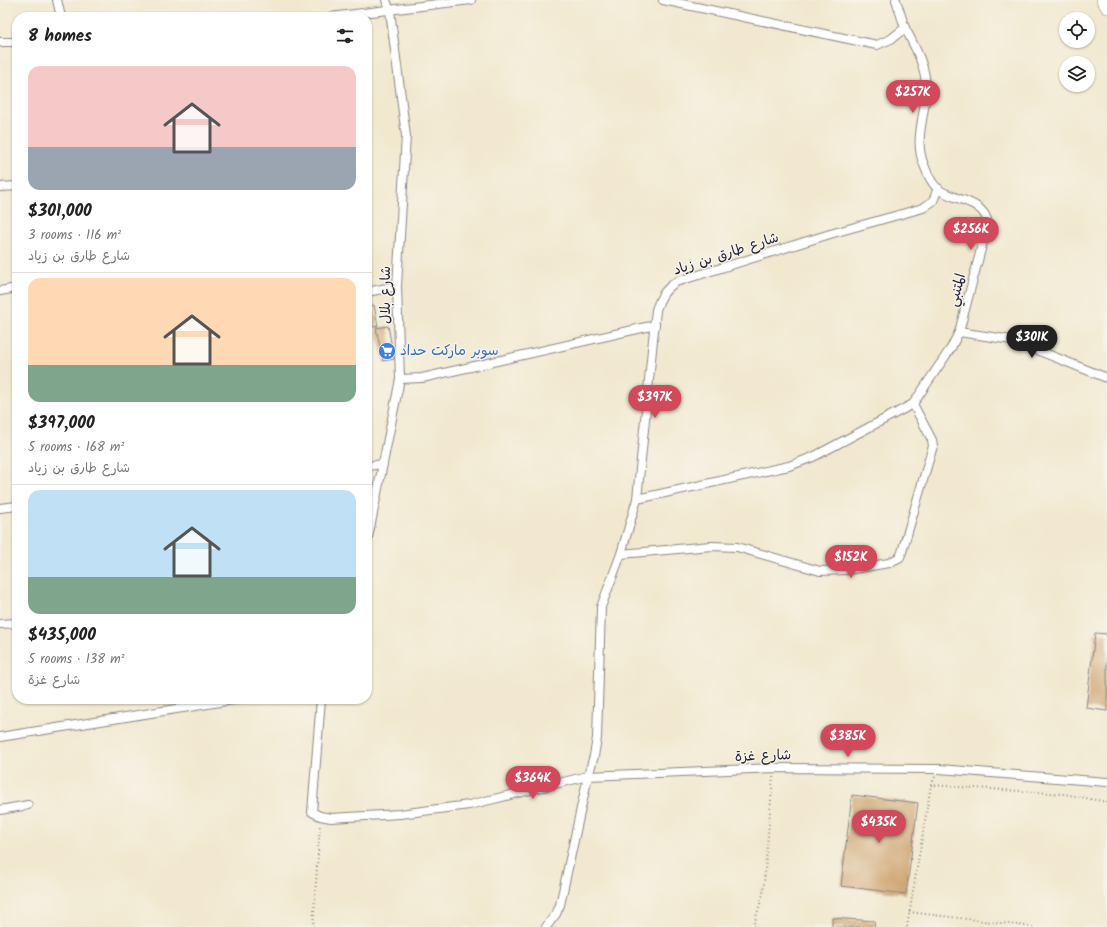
<!DOCTYPE html>
<meta charset="utf-8">
<style>
body{margin:0;font-family:Kalam,"Playpen Sans Arabic",sans-serif;background:#f2f2f2;color:#222;height:100vh;display:flex;flex-direction:column;font-size:15px;white-space:nowrap}
*{box-sizing:border-box;margin:0}
p{font-size:13px;color:#767676}
.icon{flex:none;width:22px;height:22px;fill:none;stroke:currentColor;stroke-width:2;stroke-linecap:round;stroke-linejoin:round}
.map{position:relative;flex:1;overflow:hidden}
.side{position:absolute;left:12px;top:12px;width:360px;height:692px;display:flex;flex-direction:column;background:#fff;border-radius:16px;box-shadow:0 1px 3px #0004}
.side>*{flex:none}
.fabs{position:absolute;left:1059px;top:12px;display:grid;gap:8px}
.fabs a{display:grid;place-items:center;width:36px;height:36px;border-radius:50%;background:#fff;box-shadow:0 1px 3px #0004;font-size:20px}
.price{position:absolute;translate:-50% -34px;padding:0 9px;border-radius:14px;background:#d1495b;color:#fff;font-size:13px;line-height:26px;filter:drop-shadow(0 1px 2px #0008)}
.price::after{content:'';position:absolute;left:50%;top:24px;width:12px;height:9px;margin-left:-6px;background:inherit;clip-path:polygon(0 0,100% 0,50% 100%)}
.price.active{background:#222;color:#fff}
ul{padding:0;list-style:none}
li{display:grid;align-content:center;gap:8px;height:212px;padding:0 16px}
li+li{border-top:1px solid #e0e0e0}
li span{display:grid;place-items:center;height:124px;border-radius:12px;color:#555}
li>.icon{margin-inline-start:auto}
span .icon{width:72px;height:72px;fill:#fffc;stroke-width:1}
li b{font-size:17px}
h2{display:flex;justify-content:space-between;align-items:center;height:48px;padding:0 16px;font-size:17px}
.map>svg:first-child{display:block}
.building{fill:#d0a776}
.lines{fill:none;stroke-linecap:round;stroke-linejoin:round}
.minor-casing{stroke:#8a8585;stroke-width:10}
.secondary-casing{stroke:#8a8585;stroke-width:12}
.path{stroke:#8a8585;stroke-width:2;stroke-dasharray:1 3;stroke-linecap:butt}
.minor{stroke:#fff;stroke-width:8}
.secondary{stroke:#fff;stroke-width:11}
.labels{text-anchor:middle;dominant-baseline:central;stroke-width:3;stroke-linejoin:round;paint-order:stroke}
.street-label{font-size:14px;fill:#22223b;stroke:#f7f3e8}
.shop-label{font-size:14px;fill:#366cbe;stroke:#f7f3e8;text-anchor:start}
</style>
<div class="map">
<svg width="1107" height="927" viewBox="0 0 1107 927">
<rect width="100%" height="100%" fill="#f7f3e8"/>
<filter id="ink" filterUnits="userSpaceOnUse"><feTurbulence type="fractalNoise" baseFrequency=".025" numOctaves="2"/><feDisplacementMap in="SourceGraphic" scale="8" xChannelSelector="R" yChannelSelector="G"/><feConvolveMatrix kernelMatrix="1 2 1 2 8 2 1 2 1" color-interpolation-filters="sRGB"/></filter>
<filter id="wash" filterUnits="userSpaceOnUse"><feTurbulence type="fractalNoise" baseFrequency=".012" numOctaves="4" result="noise"/><feDisplacementMap in="SourceGraphic" scale="16" xChannelSelector="R" yChannelSelector="G"/><feGaussianBlur stdDeviation="0.9" result="paint"/><feColorMatrix in="noise" values="0 0 0 0 0 0 0 0 0 0 0 0 0 0 0 0 0 1.4 0 .05"/><feComposite in="paint" operator="in"/></filter>
<g filter="url(#wash)">
<rect width="100%" height="100%" fill="#f1e8cf"/>
<g id="blocks">
<g class="building">
<polygon points="374,305 378,326 367,328 367,307"/>
<polygon points="388,326 394,359 383,361 376,328"/>
<polygon points="1095,633 1107,634 1107,711 1086,708"/>
<polygon points="852,795 918,803 906,894 841,886"/>
<polygon points="832,918 875,921 874,927 832,927"/>
</g>
</g>
</g>
<g filter="url(#ink)">
<use href="#blocks" fill-opacity="0" stroke="#8a8585" stroke-width="1"/>
<g class="lines">
<defs>
<g id="minor">
<polyline points="57,0 61,17"/>
<polyline points="386,0 390,11 406,136 397,286 400,379 422,378 655,325"/>
<polyline points="663,0 877,45 891,39 905,28 896,0"/>
<polyline points="330,17 471,0"/>
<path d="M905,28c10,19 21,38 21,60 0,26 -13,52 -2,77 3,8 8,19 14,24 16,12 45,10 50,34l-29,109 -8,16 -38,56 -100,53 -24,9 -152,33 19,-189c4,-12 8,-20 20,-28l154,-48 93,-26 10,-7 5,-13"/>
<polyline points="0,42 17,42"/>
<polyline points="0,187 17,186"/>
<polyline points="0,291 17,288"/>
<polyline points="367,292 397,286"/>
<polyline points="959,332 1012,340 1107,378"/>
<polyline points="367,466 383,464"/>
<polyline points="0,508 17,506"/>
<polyline points="367,543 400,379"/>
<polyline points="621,554 711,546 737,547 820,571 847,570 889,563 900,557 902,552 933,446 932,440 913,404"/>
<polyline points="0,624 17,623"/>
<polyline points="321,699 312,812 320,816 331,818 400,814 469,805 588,776 594,756 597,738 601,607 621,554 637,499"/>
<polyline points="0,737 239,699"/>
<polyline points="0,810 28,805"/>
<polyline points="546,927 556,914 560,905 588,776 774,768 939,769 1107,782"/>
</g>
<polyline id="secondary" points="1102,0 1107,8"/>
</defs>
<use href="#minor" class="minor-casing"/>
<use href="#secondary" class="secondary-casing"/>
<g class="path">
<polyline points="931,785 1064,794 1107,802"/>
<polyline points="909,912 1034,927"/>
<polyline points="313,927 320,824"/>
<polyline points="753,927 763,894 773,776"/>
<polyline points="907,927 931,785 935,777"/>
</g>
<use href="#minor" class="minor"/>
<use href="#secondary" class="secondary"/>
</g>
</g>
<defs>
<symbol id="supermarket-disc" viewBox="-11 -11 22 22"><circle r="9.5" fill="#3f7fe0" stroke="#f7f3e8"/><path d="M-6-5.5h2.5l.6 2H6L4.5 2H-2.5L-4.4-4H-6ZM-1.5 3.2a1.3 1.3 0 1 0 .1 0ZM3 3.2a1.3 1.3 0 1 0 .1 0Z" fill="#fff"/></symbol>
</defs>
<g fill-rule="evenodd">
<use href="#supermarket-disc" x="377" y="341" width="20" height="20"/>
</g>
<g class="labels">
<g class="street-label">
<text transform="translate(726 254) rotate(-18)">شارع طارق بن زياد</text>
<text transform="translate(957 290) rotate(-75)">المتنبي</text>
<text transform="translate(386 295) rotate(-90)">شارع بلال</text>
<text transform="translate(763 756) rotate(-2)">شارع غزة</text>
</g>
<g class="shop-label">
<text x="400" y="351">سوبر ماركت حداد</text>
</g>
</g>
</svg>
<div class="fabs">
<a><svg class="icon" aria-label="locate" viewBox="0 0 24 24"><circle cx="12" cy="12" r="6"/><path d="M12 2v4M12 18v4M2 12h4M18 12h4"/></svg></a>
<a><svg class="icon" aria-label="layers" viewBox="0 0 24 24"><path d="M12 4l9 5-9 5-9-5zM3 14l9 5 9-5"/></svg></a>
</div>
<b class="price" style="left:913px;top:114px">$257K</b>
<b class="price" style="left:971px;top:251px">$256K</b>
<b class="price active" style="left:1032px;top:359px">$301K</b>
<b class="price" style="left:655px;top:419px">$397K</b>
<b class="price" style="left:851px;top:579px">$152K</b>
<b class="price" style="left:848px;top:758px">$385K</b>
<b class="price" style="left:533px;top:800px">$364K</b>
<b class="price" style="left:879px;top:844px">$435K</b>
<section class="side">
<h2>8 homes<svg class="icon" aria-label="filters" viewBox="0 0 24 24"><path d="M4 7h16M4 17h16"/><circle cx="9" cy="7" r="2"/><circle cx="15" cy="17" r="2"/></svg></h2>
<ul>
<li><span style="background:linear-gradient(#f6c9c9 65%,#9aa5b1 0)"><svg class="icon" aria-label="home" viewBox="0 0 24 24"><path d="M3 11l9-7 9 7M6 9v11h12V9"/></svg></span><div><b>$301,000</b><p>3 rooms · 116 m²</p><p>شارع طارق بن زياد</p></div></li>
<li><span style="background:linear-gradient(#ffd9b3 70%,#7fa58c 0)"><svg class="icon" aria-label="home" viewBox="0 0 24 24"><path d="M3 11l9-7 9 7M6 9v11h12V9"/></svg></span><div><b>$397,000</b><p>5 rooms · 168 m²</p><p>شارع طارق بن زياد</p></div></li>
<li><span style="background:linear-gradient(#bfe0f5 70%,#7fa58c 0)"><svg class="icon" aria-label="home" viewBox="0 0 24 24"><path d="M3 11l9-7 9 7M6 9v11h12V9"/></svg></span><div><b>$435,000</b><p>5 rooms · 138 m²</p><p>شارع غزة</p></div></li>
</ul>
</section>
</div>
